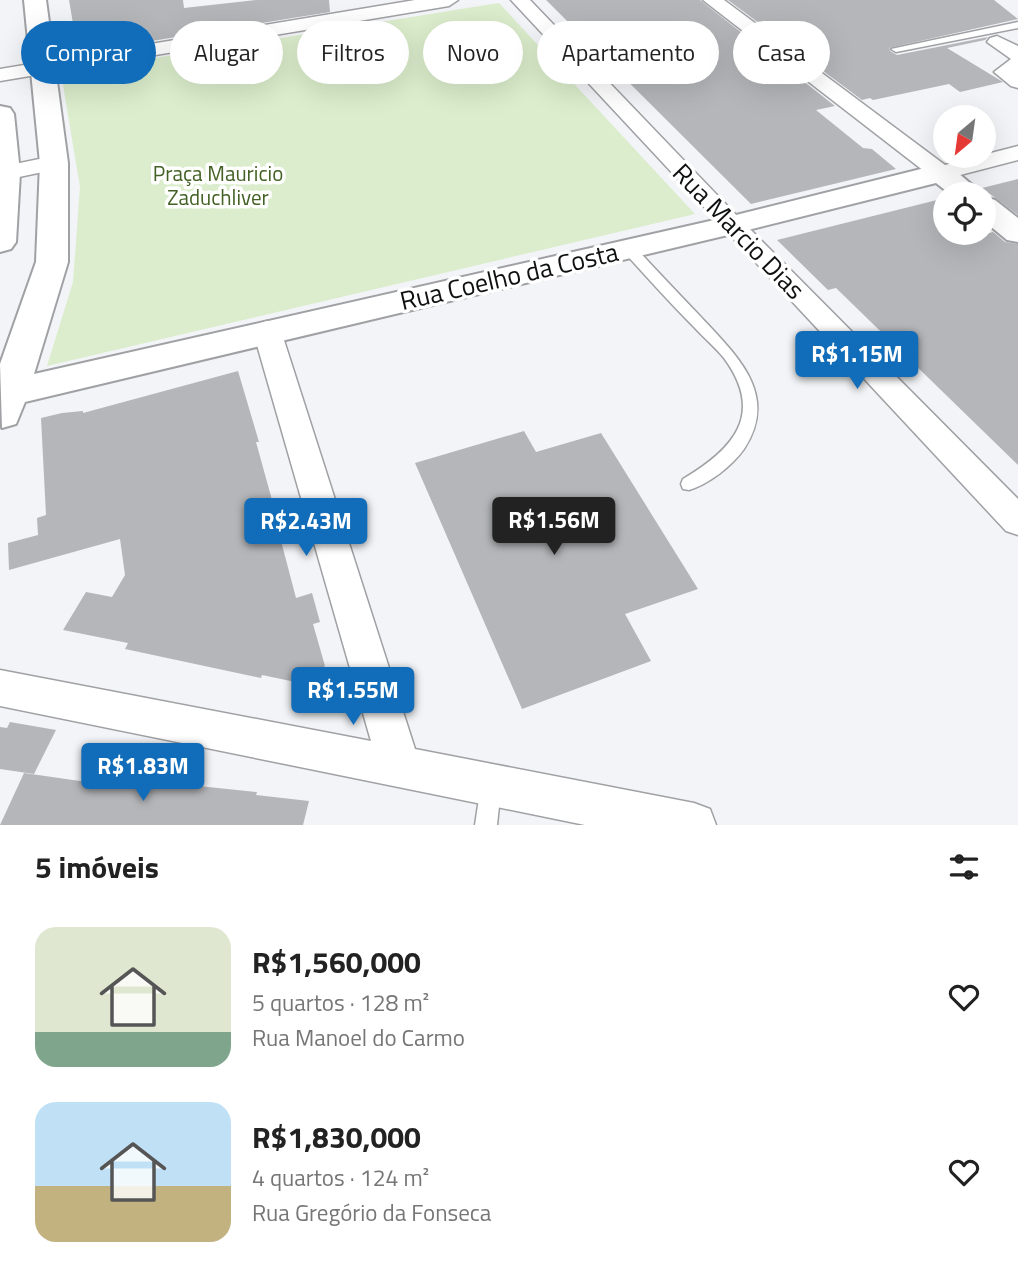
<!DOCTYPE html>
<html lang="pt">
<meta charset="utf-8">
<style>
body{margin:0;font-family:"Titillium Web",sans-serif;background:#f2f2f2;color:#222;height:100vh;display:flex;flex-direction:column;font-size:26px;white-space:nowrap}
*{box-sizing:border-box;margin:0}
p{font-size:23px;color:#767676}
.icon{flex:none;width:38px;height:38px;fill:none;stroke:currentColor;stroke-width:2;stroke-linecap:round;stroke-linejoin:round}
.map{position:relative;height:825px;overflow:hidden}
.panel{display:flex;flex-direction:column;background:#fff;flex:1}
.panel>*{flex:none}
.top-card{position:absolute;left:21px;top:21px;width:976px;height:63px;display:flex;gap:14px}
.needle{width:46px;rotate:209deg}
.tools{position:absolute;left:933px;top:105px;display:grid;gap:14px}
.tools a{display:grid;place-items:center;width:63px;height:63px;border-radius:50%;background:#fff;box-shadow:0 7px 28px #0002;font-size:35px}
.price{position:absolute;translate:-50% -60px;padding:0 16px;border-radius:7px;background:#116db9;color:#fff;font-size:23px;line-height:46px;filter:drop-shadow(0 2px 4px #0008)}
.price::after{content:'';position:absolute;left:50%;top:42px;width:21px;height:16px;margin-left:-10px;background:inherit;clip-path:polygon(0 0,100% 0,50% 100%)}
.price.on{background:#222;color:#fff}
ul{padding:0;list-style:none}
li{display:flex;align-items:center;gap:21px;height:175px;padding:0 35px}
li span{display:grid;place-items:center;flex:none;width:196px;height:140px;border-radius:21px;color:#555}
li>.icon{margin-inline-start:auto}
span .icon{width:84px;height:84px;fill:#fffc;stroke-width:1}
li b{font-size:30px}
h2{display:flex;justify-content:space-between;align-items:center;height:84px;padding:0 35px;font-size:30px}
.chip{padding:0 24px;border-radius:32px;background:#fff;box-shadow:0 7px 28px #0002;font-size:24px;line-height:63px}
.chip.on{background:#116db9;color:#fff}
.map>svg:first-child{display:block}
.green{fill:#dbedcc}
.building{fill:#b5b6b9}
.lines{fill:none;stroke-linecap:round;stroke-linejoin:round}
.service-casing{stroke:#a0a1a4;stroke-width:3}
.minor-casing{stroke:#a0a1a4;stroke-width:3}
.tertiary-casing{stroke:#a0a1a4;stroke-width:4}
.service{fill:#fff;fill-rule:evenodd}
.minor{fill:#fff;fill-rule:evenodd}
.tertiary{fill:#fff;fill-rule:evenodd}
.labels{text-anchor:middle;dominant-baseline:central;stroke-width:7;stroke-linejoin:round;paint-order:stroke}
.far-park-label{font-size:21px;fill:#436124;stroke:#fff}
.street-label{font-size:26px;fill:#0f1011;stroke:#fff}
</style>
<div class="map">
<svg width="1018" height="825" viewBox="0 0 1018 825">
<rect width="100%" height="100%" fill="#f3f4f7"/>
<polygon class="green" points="499,3 695,214 47,366 73,282 80,187 61,73"/>
<g class="building">
<polygon points="69,0 183,0 184,8 256,0 329,0 330,12 78,53"/>
<polygon points="546,0 700,0 835,106 816,110 863,148 872,149 896,169 751,204"/>
<polygon points="728,0 994,0 1018,19 889,48 890,51 897,55 988,37 985,40 947,48 1003,82 960,92 949,84 873,100 870,98 862,100"/>
<polygon points="1018,179 1018,215 982,188"/>
<polygon points="945,198 945,233 952,233 961,241 993,232 1005,242 1018,244 1018,465 836,288 828,290 777,240"/>
<polygon points="238,371 259,442 256,442 282,536 280,537 296,598 312,593 320,622 313,624 325,666 305,684 262,675 261,678 125,649 128,643 63,630 86,592 112,597 125,575 120,539 9,570 8,543 38,535 37,518 46,515 41,418 62,413 83,411 83,413"/>
<polygon points="524,431 536,452 601,433 698,589 625,614 651,661 522,709 415,463"/>
<polygon points="10,722 56,730 34,774 0,769 0,727 7,728"/>
<polygon points="101,767 153,773 151,781 257,792 256,795 309,801 303,825 0,825 24,773 94,783"/>
</g>
<g class="lines">
<defs>
<g id="service">
<polygon points="1018,22 1018,28 896,52 891,49"/>
<path d="M629,245l5,1c22,24 44,47 66,70 36,39 80,78 44,133 -12,17 -35,35 -55,41l-6,-1 -2,-5 2,-5c49,-29 83,-64 41,-121 -9,-11 -20,-20 -30,-31 -24,-24 -47,-50 -70,-75v-6z"/>
<polygon points="490,776 498,779 501,787 497,825 475,825 482,779"/>
</g>
<g id="minor">
<polygon points="415,0 458,0 449,6 0,81 0,69"/>
<polygon points="511,0 530,0 741,220 1018,499 1018,535 1006,531"/>
<polygon points="703,0 724,0 945,165 1018,146 1018,160 941,180 933,178"/>
<polygon points="997,36 1018,46 1018,88 1011,86 994,72 1011,59 987,42 990,38"/>
<polygon points="54,156 62,158 66,163 62,168 0,181 0,167"/>
<polygon points="267,321 277,324 281,331 415,749 694,803 710,809 716,825 585,825 0,706 0,670 371,741 253,331 257,324"/>
</g>
<g id="tertiary">
<polygon points="24,0 46,0 68,163 68,262 34,374 732,216 941,164 951,167 983,194 950,194 936,183 732,234 25,402 16,424 2,428 0,364 36,262 40,163"/>
<polygon points="0,106 10,108 14,114 20,173 16,242 11,249 0,252"/>
<polygon points="984,197 995,200 1018,218 1018,242 1007,240 984,221"/>
</g>
</defs>
<use href="#service" class="service-casing"/>
<use href="#minor" class="minor-casing"/>
<use href="#tertiary" class="tertiary-casing"/>
<use href="#service" class="service"/>
<use href="#minor" class="minor"/>
<use href="#tertiary" class="tertiary"/>
</g>
<g class="labels">
<g class="far-park-label">
<text x="218" y="173">Praça Mauricio<tspan x="218" dy="24">Zaduchliver</tspan></text>
</g>
<g class="street-label">
<text transform="translate(739 231) rotate(46)">Rua Marcio Dias</text>
<text transform="translate(509 276) rotate(-13)">Rua Coelho da Costa</text>
</g>
</g>
</svg>
<div class="tools">
<a><svg class="needle" viewBox="-14 -14 28 28"><path d="M0-13l5 13h-10z" fill="#e53935"/><path d="M0 13l5-13h-10z" fill="#767676"/></svg></a>
<a><svg class="icon" aria-label="locate" viewBox="0 0 24 24"><circle cx="12" cy="12" r="6"/><path d="M12 2v4M12 18v4M2 12h4M18 12h4"/></svg></a>
</div>
<b class="price" style="left:857px;top:391px">R$1.15M</b>
<b class="price on" style="left:554px;top:557px">R$1.56M</b>
<b class="price" style="left:306px;top:558px">R$2.43M</b>
<b class="price" style="left:353px;top:727px">R$1.55M</b>
<b class="price" style="left:143px;top:803px">R$1.83M</b>
<div class="top-card">
<a class="chip on">Comprar</a>
<a class="chip">Alugar</a>
<a class="chip">Filtros</a>
<a class="chip">Novo</a>
<a class="chip">Apartamento</a>
<a class="chip">Casa</a>
</div>
</div>
<section class="panel">
<h2>5 imóveis<svg class="icon" aria-label="filters" viewBox="0 0 24 24"><path d="M4 7h16M4 17h16"/><circle cx="9" cy="7" r="2"/><circle cx="15" cy="17" r="2"/></svg></h2>
<ul>
<li><span style="background:linear-gradient(#dfe7d0 75%,#7fa58c 0)"><svg class="icon" aria-label="home" viewBox="0 0 24 24"><path d="M3 11l9-7 9 7M6 9v11h12V9"/></svg></span><div><b>R$1,560,000</b><p>5 quartos · 128 m²</p><p>Rua Manoel do Carmo</p></div><svg class="icon" aria-label="heart" viewBox="0 0 24 24"><path d="M12 20l-8-8c-3-5 5-10 8-4 3-6 11-1 8 4z"/></svg></li>
<li><span style="background:linear-gradient(#bfe0f5 60%,#c2b280 0)"><svg class="icon" aria-label="home" viewBox="0 0 24 24"><path d="M3 11l9-7 9 7M6 9v11h12V9"/></svg></span><div><b>R$1,830,000</b><p>4 quartos · 124 m²</p><p>Rua Gregório da Fonseca</p></div><svg class="icon" aria-label="heart" viewBox="0 0 24 24"><path d="M12 20l-8-8c-3-5 5-10 8-4 3-6 11-1 8 4z"/></svg></li>
</ul>
</section>
